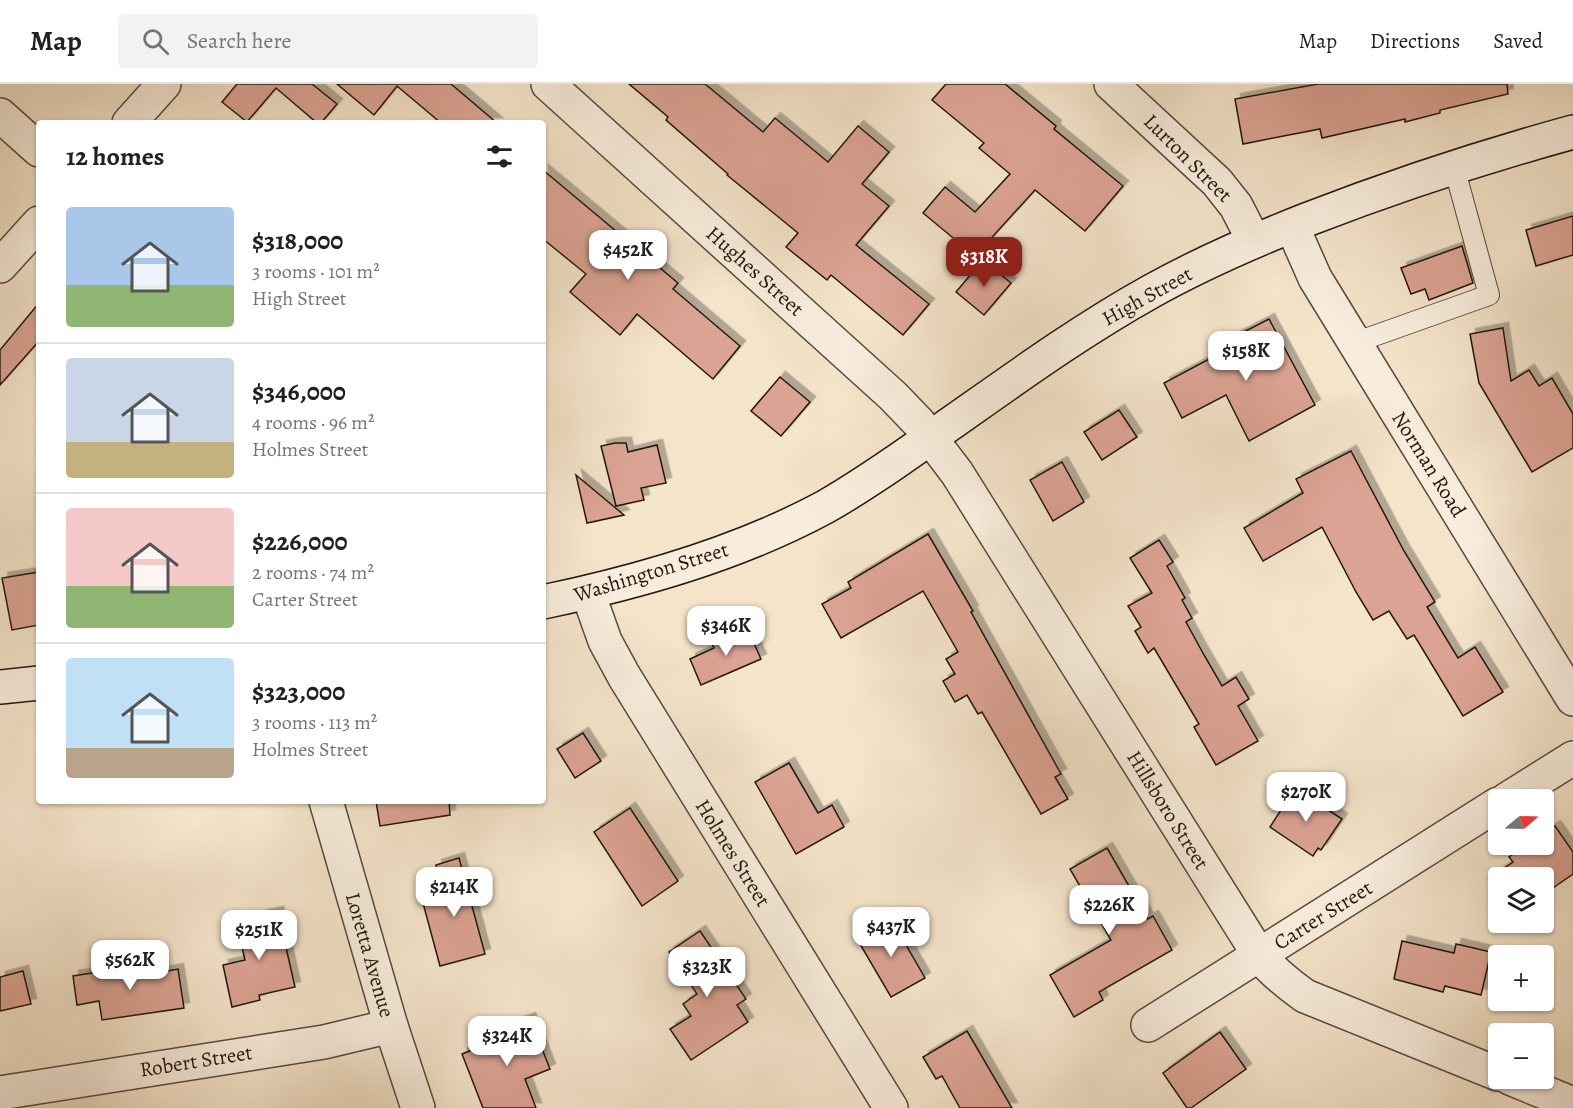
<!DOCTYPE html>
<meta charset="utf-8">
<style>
body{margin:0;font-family:Alegreya,serif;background:#f2f2f2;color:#202124;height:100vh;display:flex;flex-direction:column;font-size:22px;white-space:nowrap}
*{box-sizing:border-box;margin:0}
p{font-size:20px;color:#757577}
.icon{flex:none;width:33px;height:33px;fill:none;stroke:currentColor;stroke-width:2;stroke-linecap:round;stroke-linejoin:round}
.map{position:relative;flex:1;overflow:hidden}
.drawer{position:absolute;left:36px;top:36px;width:510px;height:684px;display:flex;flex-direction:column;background:#fff;border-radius:6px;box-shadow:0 2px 4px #0004}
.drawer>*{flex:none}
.needle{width:39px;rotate:71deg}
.buttons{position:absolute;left:1488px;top:705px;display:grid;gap:12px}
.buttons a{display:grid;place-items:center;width:66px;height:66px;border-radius:6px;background:#fff;box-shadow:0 2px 4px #0004;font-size:30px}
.price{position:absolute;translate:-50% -51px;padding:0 14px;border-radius:12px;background:#fff;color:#222;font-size:20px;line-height:39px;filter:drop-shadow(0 2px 3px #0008)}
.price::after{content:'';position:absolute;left:50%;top:36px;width:18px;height:14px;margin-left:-9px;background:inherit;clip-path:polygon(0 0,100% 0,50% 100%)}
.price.selected{background:#8f2418;color:#fff}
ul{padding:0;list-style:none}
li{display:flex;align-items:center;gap:18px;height:150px;padding:0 30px}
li+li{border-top:2px solid #e0e0e0}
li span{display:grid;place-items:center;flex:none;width:168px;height:120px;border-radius:6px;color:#555}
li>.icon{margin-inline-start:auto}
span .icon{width:72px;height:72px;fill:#fffc;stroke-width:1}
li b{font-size:26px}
h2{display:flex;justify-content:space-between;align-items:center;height:72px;padding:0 30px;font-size:26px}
header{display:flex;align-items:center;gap:36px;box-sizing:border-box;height:84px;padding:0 30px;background:#fff;border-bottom:2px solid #e0e0e0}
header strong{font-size:28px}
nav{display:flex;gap:33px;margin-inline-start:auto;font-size:21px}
.search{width:420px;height:54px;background:#f2f2f2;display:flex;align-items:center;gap:15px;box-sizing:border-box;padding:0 21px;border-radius:6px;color:#757577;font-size:22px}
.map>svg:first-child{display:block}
.building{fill:#dba393;stroke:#23170d;stroke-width:1.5;filter:url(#shadow)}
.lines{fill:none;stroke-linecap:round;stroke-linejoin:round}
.lane-casing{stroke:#574a3c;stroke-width:22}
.street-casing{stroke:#574a3c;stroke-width:36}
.secondary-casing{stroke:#23170d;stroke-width:36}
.lane{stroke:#f8eddd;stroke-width:20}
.street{stroke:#f8eddd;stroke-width:33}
.secondary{stroke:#f8eddd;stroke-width:33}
.labels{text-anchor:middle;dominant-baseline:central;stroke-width:4.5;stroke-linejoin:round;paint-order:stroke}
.street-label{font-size:21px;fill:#23170d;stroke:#f8eddd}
</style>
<header>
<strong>Map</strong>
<div class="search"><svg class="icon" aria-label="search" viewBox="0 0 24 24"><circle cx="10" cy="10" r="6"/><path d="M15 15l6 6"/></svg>Search here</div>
<nav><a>Map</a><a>Directions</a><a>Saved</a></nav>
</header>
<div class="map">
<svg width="1573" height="1024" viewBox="0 0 1573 1024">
<defs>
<filter id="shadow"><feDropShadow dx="5.5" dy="-5.5" stdDeviation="0" flood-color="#0004"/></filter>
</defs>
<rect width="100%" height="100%" fill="#f4e4ca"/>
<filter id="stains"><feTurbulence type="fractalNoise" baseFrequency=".00333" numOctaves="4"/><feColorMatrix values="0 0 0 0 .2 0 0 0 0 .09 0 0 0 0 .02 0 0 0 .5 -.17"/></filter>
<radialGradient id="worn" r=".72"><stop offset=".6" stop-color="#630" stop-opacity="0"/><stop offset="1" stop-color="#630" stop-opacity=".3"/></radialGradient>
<g class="building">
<polygon points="237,0 312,0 337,20 321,39 317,39 276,4 247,38 222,18"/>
<polygon points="337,0 451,0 497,39 441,39 397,2 374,31"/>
<polygon points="629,0 705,0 763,48 775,34 828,78 858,42 889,68 862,100 889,122 856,161 929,220 903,251 831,191 827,196 786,163 798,149 727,91 728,90 666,36 668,33"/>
<polygon points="946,0 1005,0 1056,42 1054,45 1123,102 1085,147 1035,106 975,172 923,129 945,103 975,128 1010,90 979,64 984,59 932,16"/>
<polygon points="1318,0 1507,0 1508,10 1440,26 1440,29 1405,38 1405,35 1322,54 1320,45 1243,60 1235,15"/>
<polygon points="543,86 678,199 673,205 740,262 713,295 637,230 620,251 570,208 586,190 543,155"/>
<polygon points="1573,132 1573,171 1536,182 1526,146"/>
<polygon points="1462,162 1473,199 1429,216 1425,205 1411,210 1401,184"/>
<polygon points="983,176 1011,199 984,231 956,208"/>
<polygon points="39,219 39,257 0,301 0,266"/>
<polygon points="1269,235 1315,321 1249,357 1226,311 1182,334 1164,299 1232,263 1228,256"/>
<polygon points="1503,244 1511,297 1529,286 1539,302 1552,294 1573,330 1573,364 1532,388 1479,299 1470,250"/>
<polygon points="780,293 810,318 781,352 751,327"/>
<polygon points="1119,326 1137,353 1102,376 1084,348"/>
<polygon points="615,359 626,359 628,368 657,361 666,399 641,404 644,416 616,422 601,362"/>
<polygon points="1351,367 1404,467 1435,518 1427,523 1458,574 1475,563 1503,608 1463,632 1414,551 1407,555 1389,527 1373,536 1356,508 1322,443 1263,477 1244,444 1303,409 1296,395"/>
<polygon points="1062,378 1084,418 1053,437 1030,396"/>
<polygon points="576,391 624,431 587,439"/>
<polygon points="928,450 973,527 971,528 1061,690 1055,693 1068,715 1041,730 982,628 978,630 967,611 955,618 943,597 955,590 946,575 958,568 923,507 841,554 822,520 851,504 848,498"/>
<polygon points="1159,456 1173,478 1167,482 1185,514 1182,516 1192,534 1186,538 1204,571 1222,602 1236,593 1249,615 1238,622 1258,657 1216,681 1194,643 1199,640 1154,564 1148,569 1135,547 1141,543 1128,522 1152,509 1130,474"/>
<polygon points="39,488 39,541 12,546 2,494"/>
<polygon points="747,544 761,575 701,601 690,575 714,564 712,560"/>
<polygon points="583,649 601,677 575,694 557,665"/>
<polygon points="789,679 818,729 832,721 844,743 796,770 755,698"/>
<polygon points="1295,704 1342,735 1321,766 1318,764 1313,772 1270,743"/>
<polygon points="376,717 449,717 450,731 380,742"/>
<polygon points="630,724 678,797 642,822 594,748"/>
<polygon points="1555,742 1573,768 1573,790 1544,810 1544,794 1490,794 1513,778 1509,773 1528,760 1544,760 1544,750"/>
<polygon points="1107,764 1148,835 1153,832 1172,866 1099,908 1103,916 1074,933 1050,891 1111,856 1070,785"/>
<polygon points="459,774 485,870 440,882 423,819 444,813 436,781"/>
<polygon points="278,828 295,903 259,911 260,916 232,923 223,881 245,876 236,837"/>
<polygon points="891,835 925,894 891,913 857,855"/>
<polygon points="700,847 746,915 737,921 748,938 691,976 670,945 691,932 683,920 697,910 669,868"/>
<polygon points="1402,857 1454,869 1456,860 1491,868 1481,911 1445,902 1443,908 1394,895"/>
<polygon points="149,880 150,890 178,885 184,924 102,936 99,917 77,921 73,892"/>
<polygon points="23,887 31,920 0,927 0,893"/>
<polygon points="530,934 550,985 525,995 536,1024 483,1024 462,970 497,956 493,948"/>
<polygon points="967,947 1012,1024 960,1024 942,992 936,995 923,973"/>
<polygon points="1220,948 1246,985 1191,1024 1187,1024 1163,989"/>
</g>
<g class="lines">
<defs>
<polyline id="lane" points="1354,259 1489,211 1454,83"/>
<g id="street">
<path d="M548,0l345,312 26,27 38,50 302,482c14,17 29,29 46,41l193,78"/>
<polyline points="1111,0 1217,98 1236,122 1254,157"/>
<polyline points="0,31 39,66"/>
<polyline points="129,39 164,0"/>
<polyline points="1292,142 1315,194 1573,615"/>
<polyline points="0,182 39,139"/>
<polyline points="588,509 605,557 624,592 891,1024"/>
<polyline points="1506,716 1573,674"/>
<polyline points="326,717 391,942 418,1024"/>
<polyline points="1148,941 1498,720"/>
<polyline points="1510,994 1573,1020"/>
<polyline points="0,1009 324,958 391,942"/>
</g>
<g id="secondary">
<path d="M543,518c96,-20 195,-48 282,-95 37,-21 71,-45 105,-69 72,-50 143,-103 220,-146 50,-28 103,-51 156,-72 88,-34 176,-63 267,-88"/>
<polyline points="0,603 39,599"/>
</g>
</defs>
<use href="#lane" class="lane-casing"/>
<use href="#street" class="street-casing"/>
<use href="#secondary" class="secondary-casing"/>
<use href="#lane" class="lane"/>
<use href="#street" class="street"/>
<use href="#secondary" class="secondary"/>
</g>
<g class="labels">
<g class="street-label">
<text transform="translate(1188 74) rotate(45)">Lurton Street</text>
<text transform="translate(755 187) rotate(42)">Hughes Street</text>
<text transform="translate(1147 212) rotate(-29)">High Street</text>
<text transform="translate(1429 380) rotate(58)">Norman Road</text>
<text transform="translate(651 488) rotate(-17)">Washington Street</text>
<text transform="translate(1168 726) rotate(58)">Hillsboro Street</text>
<text transform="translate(733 769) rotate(58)">Holmes Street</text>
<text transform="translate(1323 831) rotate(-32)">Carter Street</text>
<text transform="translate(370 871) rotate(74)">Loretta Avenue</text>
<text transform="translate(196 977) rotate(-9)">Robert Street</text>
</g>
</g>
<rect width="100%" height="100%" filter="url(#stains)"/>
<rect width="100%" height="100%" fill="url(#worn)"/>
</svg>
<div class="buttons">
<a><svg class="needle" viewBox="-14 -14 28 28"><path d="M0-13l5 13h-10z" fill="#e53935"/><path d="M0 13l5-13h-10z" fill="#757577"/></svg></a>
<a><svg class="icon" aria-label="layers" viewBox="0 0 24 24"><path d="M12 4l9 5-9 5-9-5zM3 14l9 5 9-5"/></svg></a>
<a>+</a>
<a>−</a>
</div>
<b class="price" style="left:628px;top:197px">$452K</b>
<b class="price selected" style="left:984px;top:204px">$318K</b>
<b class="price" style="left:1246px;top:298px">$158K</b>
<b class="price" style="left:726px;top:573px">$346K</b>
<b class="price" style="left:1306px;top:739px">$270K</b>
<b class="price" style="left:454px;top:834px">$214K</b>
<b class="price" style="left:1109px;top:852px">$226K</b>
<b class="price" style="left:891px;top:874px">$437K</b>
<b class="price" style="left:259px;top:877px">$251K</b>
<b class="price" style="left:130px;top:907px">$562K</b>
<b class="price" style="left:707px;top:914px">$323K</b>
<b class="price" style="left:507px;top:983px">$324K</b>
<section class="drawer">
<h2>12 homes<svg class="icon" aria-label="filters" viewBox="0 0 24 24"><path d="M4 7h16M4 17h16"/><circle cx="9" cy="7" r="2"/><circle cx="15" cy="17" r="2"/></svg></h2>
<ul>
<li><span style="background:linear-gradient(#a9c7e8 65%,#8fb573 0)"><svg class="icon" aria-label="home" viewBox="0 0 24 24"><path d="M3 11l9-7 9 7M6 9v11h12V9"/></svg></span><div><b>$318,000</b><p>3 rooms · 101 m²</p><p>High Street</p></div></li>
<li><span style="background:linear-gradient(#c9d6e8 70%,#c2b280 0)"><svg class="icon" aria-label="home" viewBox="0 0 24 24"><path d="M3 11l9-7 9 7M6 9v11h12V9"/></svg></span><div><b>$346,000</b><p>4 rooms · 96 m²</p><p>Holmes Street</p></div></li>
<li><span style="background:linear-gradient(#f6c9c9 65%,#8fb573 0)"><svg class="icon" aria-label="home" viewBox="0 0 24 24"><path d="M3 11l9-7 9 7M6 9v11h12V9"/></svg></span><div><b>$226,000</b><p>2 rooms · 74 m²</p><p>Carter Street</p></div></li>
<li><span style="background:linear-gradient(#bfe0f5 75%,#b9a48a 0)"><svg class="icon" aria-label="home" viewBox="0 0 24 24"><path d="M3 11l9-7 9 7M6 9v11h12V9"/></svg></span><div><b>$323,000</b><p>3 rooms · 113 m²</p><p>Holmes Street</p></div></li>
</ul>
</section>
</div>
